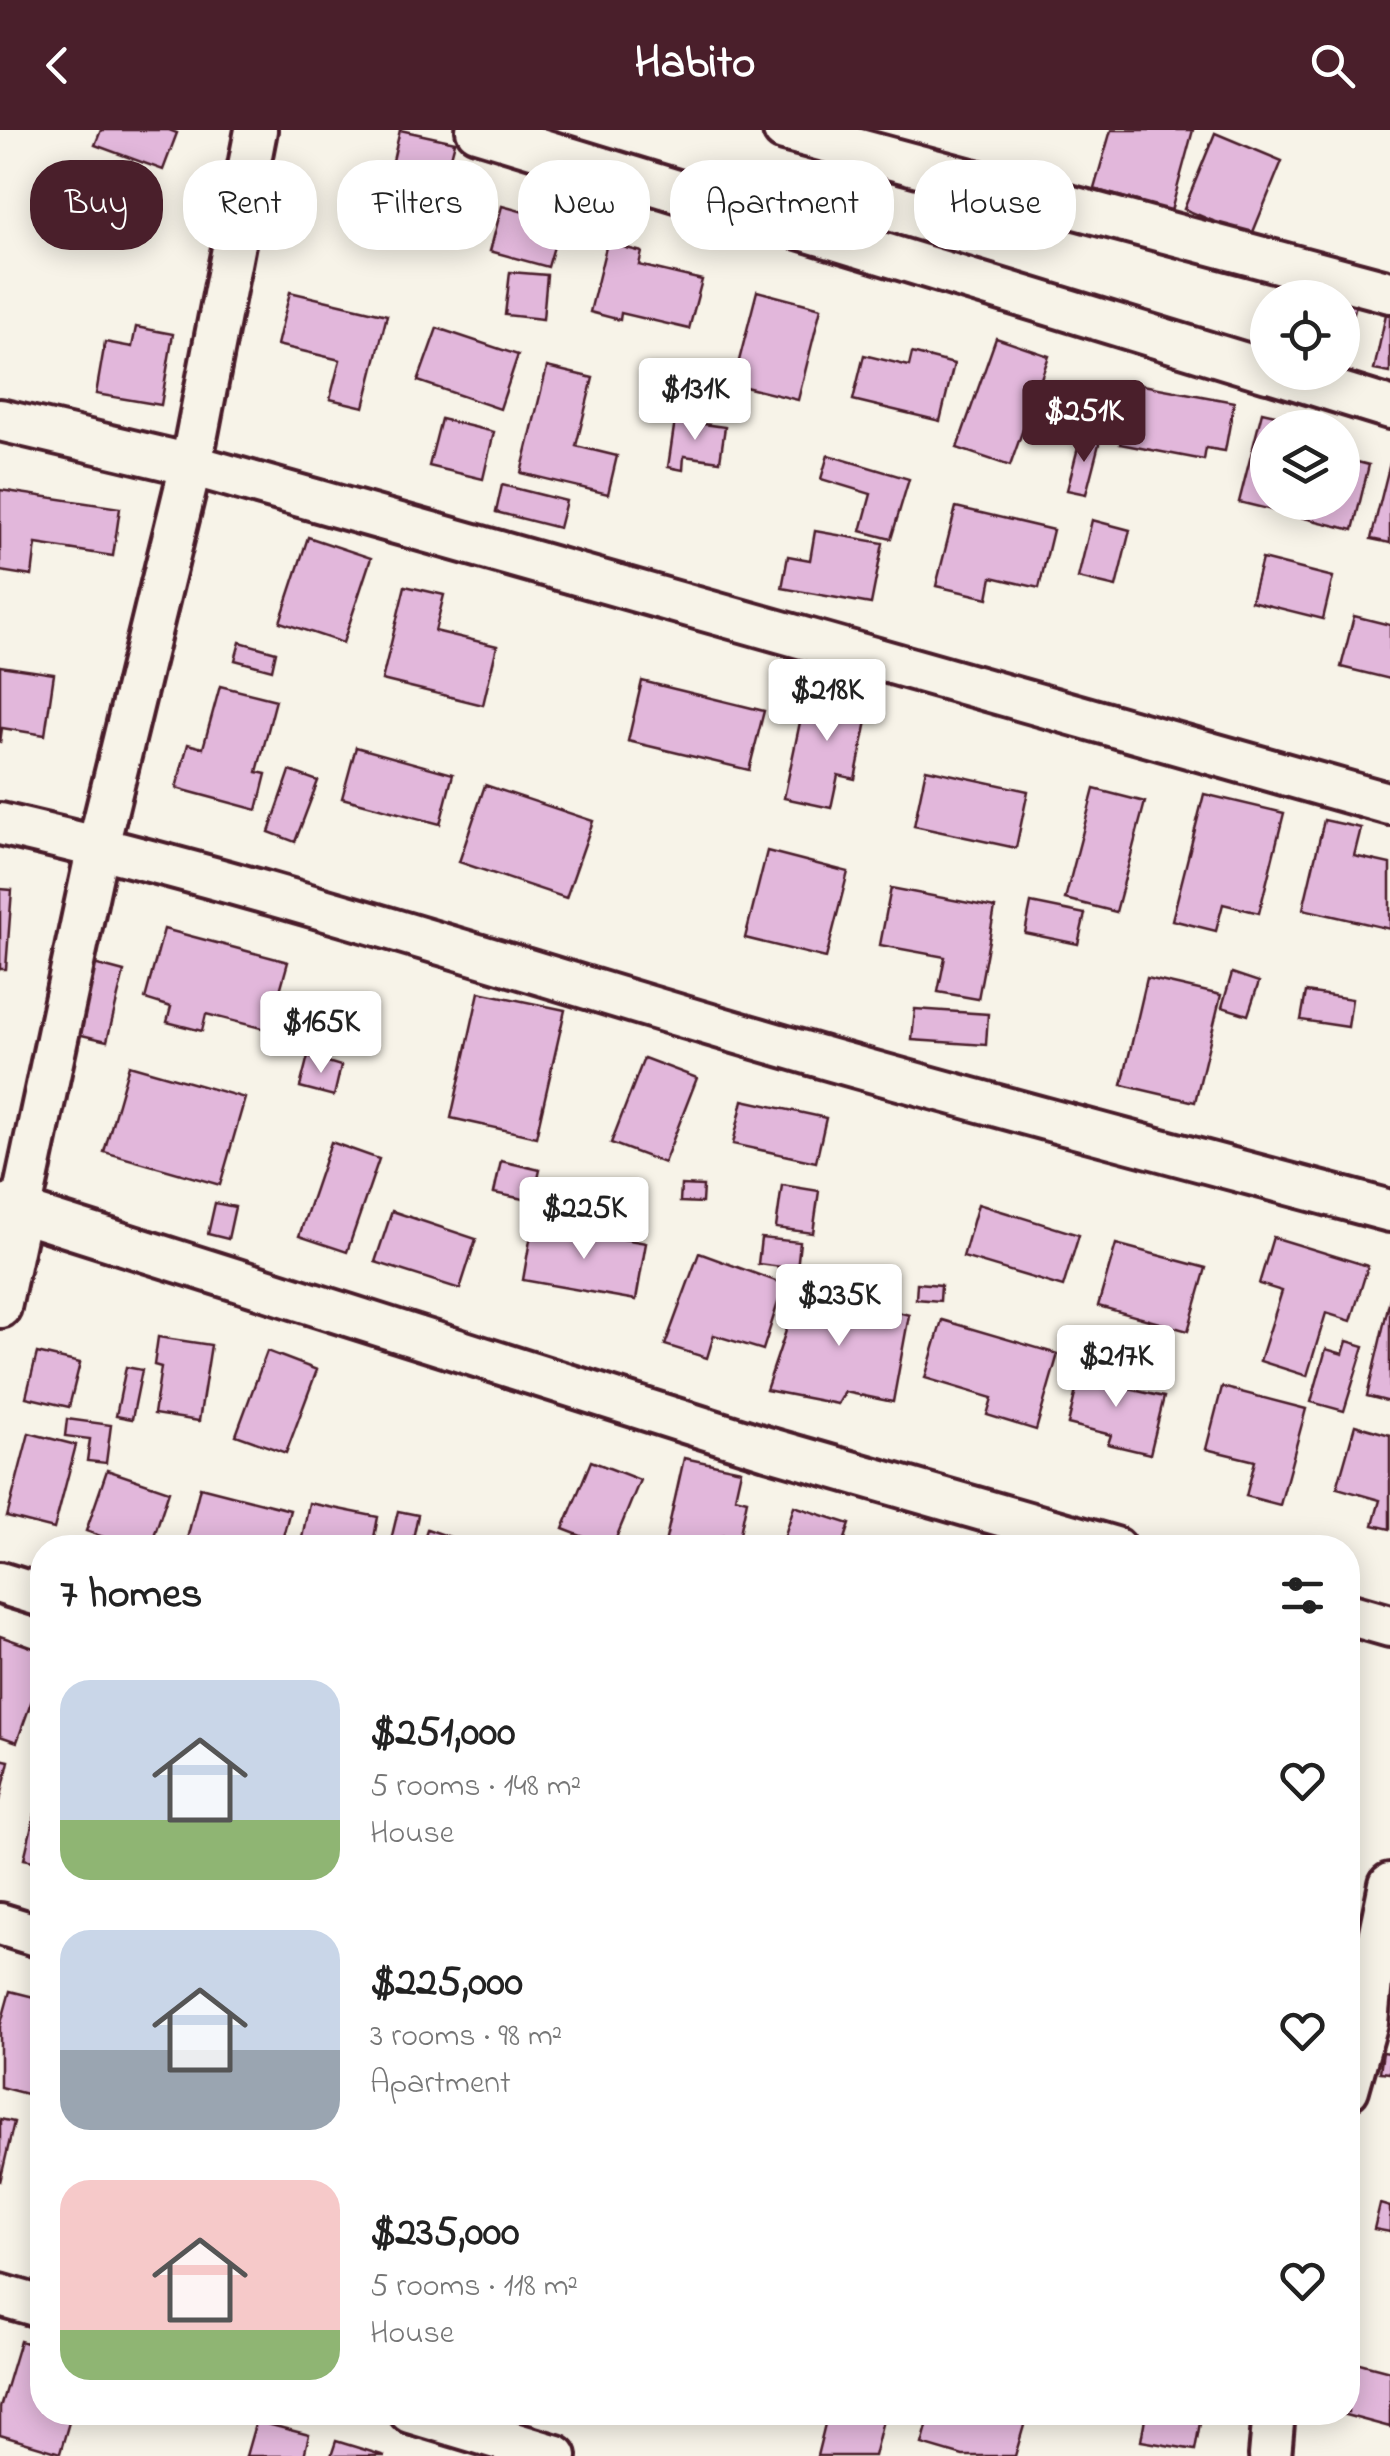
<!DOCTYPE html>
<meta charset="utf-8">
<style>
body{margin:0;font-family:"Indie Flower",sans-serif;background:#f2f2f2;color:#222;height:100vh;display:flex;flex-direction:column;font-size:38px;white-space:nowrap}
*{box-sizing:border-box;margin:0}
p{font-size:32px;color:#767676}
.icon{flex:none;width:55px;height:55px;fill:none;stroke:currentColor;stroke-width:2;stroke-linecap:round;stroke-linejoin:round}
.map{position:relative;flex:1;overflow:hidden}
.details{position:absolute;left:30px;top:1405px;width:1330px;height:890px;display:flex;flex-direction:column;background:#fff;border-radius:40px;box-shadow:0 5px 25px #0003}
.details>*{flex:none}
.guide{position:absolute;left:30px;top:30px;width:1330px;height:90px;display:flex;gap:20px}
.controls{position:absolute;left:1250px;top:150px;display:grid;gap:20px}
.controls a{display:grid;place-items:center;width:110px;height:110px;border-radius:50%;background:#fff;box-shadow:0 5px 25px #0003;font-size:50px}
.price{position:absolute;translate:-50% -85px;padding:0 22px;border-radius:10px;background:#fff;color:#222;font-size:32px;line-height:65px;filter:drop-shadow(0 2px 5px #0008)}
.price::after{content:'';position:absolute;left:50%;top:60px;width:30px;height:22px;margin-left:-15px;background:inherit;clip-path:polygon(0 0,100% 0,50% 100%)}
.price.selected{background:#4a1f2b;color:#fff}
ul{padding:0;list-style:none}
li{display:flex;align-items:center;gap:30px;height:250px;padding:0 30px}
li span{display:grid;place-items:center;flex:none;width:280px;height:200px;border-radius:30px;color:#555}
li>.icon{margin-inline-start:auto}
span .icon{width:120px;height:120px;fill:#fffc;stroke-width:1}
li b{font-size:42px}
h2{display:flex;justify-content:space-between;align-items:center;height:120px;padding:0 30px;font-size:42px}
.pill{padding:0 35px;border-radius:40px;background:#fff;box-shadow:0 5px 25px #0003;font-size:35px;line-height:90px}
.pill.selected{background:#4a1f2b;color:#fff}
header{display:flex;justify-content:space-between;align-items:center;height:130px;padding:0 30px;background:#4a1f2b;color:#fff;font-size:45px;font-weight:700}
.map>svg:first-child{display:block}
.building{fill:#e2b7db;stroke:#4a1f2b;stroke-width:2.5}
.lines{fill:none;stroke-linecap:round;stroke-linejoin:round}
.minor-casing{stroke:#4a1f2b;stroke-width:48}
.minor{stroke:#f7f3e8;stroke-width:40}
</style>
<header><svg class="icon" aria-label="back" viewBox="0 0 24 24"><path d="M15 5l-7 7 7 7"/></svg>Habito<svg class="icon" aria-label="search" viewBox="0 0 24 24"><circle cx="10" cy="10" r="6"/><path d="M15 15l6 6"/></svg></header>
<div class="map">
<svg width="1390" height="2326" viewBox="0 0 1390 2326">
<rect width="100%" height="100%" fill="#f7f3e8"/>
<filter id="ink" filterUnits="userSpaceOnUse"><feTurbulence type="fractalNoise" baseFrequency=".01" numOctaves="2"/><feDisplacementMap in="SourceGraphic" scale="20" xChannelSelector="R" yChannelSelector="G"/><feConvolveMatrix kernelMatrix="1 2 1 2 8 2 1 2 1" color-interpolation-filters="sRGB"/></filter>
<g filter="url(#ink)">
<g class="building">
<polygon points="101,0 169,0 177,3 163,40 95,15"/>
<polygon points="400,0 455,12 441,65 388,53"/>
<polygon points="1111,0 1193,0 1171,81 1094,59"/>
<polygon points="1215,3 1282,31 1251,107 1184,79"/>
<polygon points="502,76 561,92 548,137 490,121"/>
<polygon points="607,113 642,122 639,135 702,150 689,199 621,183 620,190 590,182"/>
<polygon points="510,142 547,145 543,189 505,185"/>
<polygon points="1289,149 1358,167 1345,217 1342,168 1284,168"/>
<polygon points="757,161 821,178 798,270 733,254"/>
<polygon points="290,162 387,185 364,277 330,269 340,230 277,215"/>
<polygon points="1386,184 1390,185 1390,243 1374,240"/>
<polygon points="136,197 173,204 161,275 96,264 105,212 132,217"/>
<polygon points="437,198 518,225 500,279 418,251"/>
<polygon points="996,208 1049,226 1010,336 957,318"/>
<polygon points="912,223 954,234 940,291 853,270 864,225 909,236"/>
<polygon points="547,237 593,248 576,316 617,326 608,364 521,343"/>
<polygon points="1132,253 1234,272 1225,321 1206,318 1204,330 1120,314"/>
<polygon points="1262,282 1293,289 1291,298 1268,298 1268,372 1342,372 1342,328 1369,335 1353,400 1239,372"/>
<polygon points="441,289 494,302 483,349 429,336"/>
<polygon points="675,290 725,297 720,331 684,326 683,340 668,337"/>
<polygon points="1081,306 1100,310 1086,364 1067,360"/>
<polygon points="828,325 909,349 891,409 861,401 871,364 821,349"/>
<polygon points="1390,333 1390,413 1371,409"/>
<polygon points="502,355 566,371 559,398 496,382"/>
<polygon points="0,360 120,378 113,426 36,414 32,446 0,441"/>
<polygon points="956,377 1053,400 1039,458 992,447 988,468 936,456"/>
<polygon points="1092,390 1130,400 1116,457 1078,448"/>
<polygon points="815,401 883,413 871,474 782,458 788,426 810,430"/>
<polygon points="308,407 371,428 343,513 280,492"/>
<polygon points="1262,429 1333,447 1323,489 1251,471"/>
<polygon points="405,456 444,465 435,501 497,516 483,575 382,550"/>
<polygon points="1354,486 1390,495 1390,549 1341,537"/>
<polygon points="240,512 276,522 272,540 235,530"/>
<polygon points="0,536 54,544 45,605 2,598 0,613"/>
<polygon points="642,551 764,581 749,640 628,611"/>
<polygon points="808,554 872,567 855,649 838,645 831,678 784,668"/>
<polygon points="220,556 276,570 257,642 266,644 257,680 176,658 188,614 203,618"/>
<polygon points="356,617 453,644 440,694 342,668"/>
<polygon points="926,639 1028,661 1016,718 914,696"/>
<polygon points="290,641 318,651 295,712 269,702"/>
<polygon points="485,655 593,691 566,768 459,732"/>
<polygon points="1094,659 1145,672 1116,782 1065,769"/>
<polygon points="1204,664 1284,683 1259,783 1223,774 1216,801 1172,790"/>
<polygon points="1324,690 1361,698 1354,726 1390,734 1390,799 1303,779"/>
<polygon points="767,721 848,742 826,828 745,808"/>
<polygon points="891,758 995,778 978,869 938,862 945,827 880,815"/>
<polygon points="0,759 12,760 6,839 0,839"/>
<polygon points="1031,773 1085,784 1078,814 1025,803"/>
<polygon points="164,799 288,832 269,900 206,884 202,901 167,892 171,877 145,869"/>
<polygon points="90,833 124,842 107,911 73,903"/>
<polygon points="1232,843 1259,852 1248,885 1222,877"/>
<polygon points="1147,848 1221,865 1195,972 1122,955"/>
<polygon points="479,862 565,880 536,1007 451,988"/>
<polygon points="1306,862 1352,869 1348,897 1301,890"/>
<polygon points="915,879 988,884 986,915 912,910"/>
<polygon points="308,926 341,936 334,966 300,957"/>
<polygon points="644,928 697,948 664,1033 611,1013"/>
<polygon points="129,935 245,968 220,1055 104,1022"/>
<polygon points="743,970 826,988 816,1032 733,1014"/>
<polygon points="331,1012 379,1029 347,1122 299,1106"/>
<polygon points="501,1031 540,1040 533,1071 494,1063"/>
<polygon points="681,1055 703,1056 702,1073 680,1072"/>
<polygon points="782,1055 819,1061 813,1103 776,1098"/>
<polygon points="215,1073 235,1077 228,1109 208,1104"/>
<polygon points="978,1074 1079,1105 1063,1157 963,1127"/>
<polygon points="392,1081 476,1109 460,1159 375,1132"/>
<polygon points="533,1093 646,1113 636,1170 523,1150"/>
<polygon points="1273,1107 1368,1136 1351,1191 1326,1183 1307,1246 1260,1231 1282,1161 1259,1154"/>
<polygon points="761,1108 800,1112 797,1139 758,1134"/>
<polygon points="1116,1114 1206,1138 1188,1201 1098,1176"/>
<polygon points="699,1123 784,1154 763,1220 714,1205 707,1228 665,1215"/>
<polygon points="917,1153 941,1155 940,1171 916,1169"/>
<polygon points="801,1156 909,1185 893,1272 845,1262 838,1274 766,1260"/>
<polygon points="1390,1168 1390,1272 1367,1266"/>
<polygon points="942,1190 1058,1224 1036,1300 987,1285 992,1268 925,1248"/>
<polygon points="1124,1206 1172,1213 1168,1235 1120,1229"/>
<polygon points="158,1207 211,1215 199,1291 154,1284 161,1237 154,1235"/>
<polygon points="1347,1211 1364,1216 1344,1281 1311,1272 1326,1219 1343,1224"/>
<polygon points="267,1221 317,1240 286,1323 236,1305"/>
<polygon points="37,1223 80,1233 69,1277 26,1267"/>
<polygon points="1082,1235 1131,1248 1129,1259 1164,1267 1150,1324 1108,1314 1111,1305 1068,1294"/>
<polygon points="126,1237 142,1240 132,1289 116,1286"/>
<polygon points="1222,1257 1306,1279 1280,1375 1246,1366 1255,1331 1206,1319"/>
<polygon points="67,1289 111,1295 106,1333 87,1331 90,1309 65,1306"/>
<polygon points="1355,1295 1390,1305 1390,1399 1373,1395 1380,1370 1337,1358"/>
<polygon points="29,1303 76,1315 54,1399 7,1387"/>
<polygon points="684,1328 741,1340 735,1367 747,1370 739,1408 723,1405 720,1418 664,1418"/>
<polygon points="591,1331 640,1350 612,1418 563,1399"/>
<polygon points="107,1340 169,1361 150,1418 135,1418 86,1401"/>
<polygon points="200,1357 290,1380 280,1418 204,1418 186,1413"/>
<polygon points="309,1373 378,1387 372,1418 300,1418"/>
<polygon points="794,1376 850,1394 842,1418 781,1418"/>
<polygon points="398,1381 418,1385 411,1418 389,1418"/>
<polygon points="427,1399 456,1409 453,1418 421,1418"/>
<polygon points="0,1506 42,1521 42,1542 17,1612 0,1606"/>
<polygon points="0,1629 9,1631 0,1671"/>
<polygon points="38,1671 42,1672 42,1733 24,1729"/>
<polygon points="10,1861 42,1869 42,1950 38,1967 0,1957 0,1897"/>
<polygon points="1383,1922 1390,1923 1390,1943 1380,1942"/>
<polygon points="0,1989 14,1992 0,2052"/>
<polygon points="1380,2074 1390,2077 1390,2102 1374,2099"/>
<polygon points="20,2211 42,2218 42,2282 72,2282 60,2323 0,2305 0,2278"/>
<polygon points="1348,2230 1390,2241 1390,2297 1334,2282 1348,2282"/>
<polygon points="828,2282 885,2282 874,2326 817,2326"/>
<polygon points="931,2282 995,2282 1025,2292 1015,2326 963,2326 922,2314"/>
<polygon points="1146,2282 1202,2282 1195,2320 1141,2311"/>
<polygon points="256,2291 309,2305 304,2326 246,2326"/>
<polygon points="336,2311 385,2326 331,2326"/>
</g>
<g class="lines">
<defs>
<g id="minor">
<polyline points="477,0 1268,241"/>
<polyline points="784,0 1390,162"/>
<polyline points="1273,242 1390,278"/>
<polyline points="0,290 191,335 1390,674"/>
<path d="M0,694c280,64 552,157 828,235 187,53 375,102 562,152"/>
<polyline points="0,1075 767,1318 1115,1418"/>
<polyline points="0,1177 98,716 191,335 256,0"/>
<polyline points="0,1453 42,1466"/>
<polyline points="1348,1484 1390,1496"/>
<polyline points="0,1794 42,1807"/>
<polyline points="1348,1959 1367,1892 1372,1841 1390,1754"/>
<polyline points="0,2165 42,2177"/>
<polyline points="410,2282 556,2326"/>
<polyline points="1270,2326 1274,2282"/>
</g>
</defs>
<use href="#minor" class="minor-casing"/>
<use href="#minor" class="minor"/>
</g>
</g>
</svg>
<div class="controls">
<a><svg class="icon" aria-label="locate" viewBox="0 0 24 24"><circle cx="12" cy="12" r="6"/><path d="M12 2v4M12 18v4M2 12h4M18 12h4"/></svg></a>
<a><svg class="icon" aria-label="layers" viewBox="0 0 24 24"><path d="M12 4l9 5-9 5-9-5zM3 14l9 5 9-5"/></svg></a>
</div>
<b class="price" style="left:695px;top:313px">$131K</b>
<b class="price selected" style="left:1084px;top:335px">$251K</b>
<b class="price" style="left:827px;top:614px">$218K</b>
<b class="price" style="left:321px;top:946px">$165K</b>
<b class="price" style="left:584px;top:1132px">$225K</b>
<b class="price" style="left:839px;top:1219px">$235K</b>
<b class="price" style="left:1116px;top:1280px">$217K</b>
<div class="guide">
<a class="pill selected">Buy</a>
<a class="pill">Rent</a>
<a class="pill">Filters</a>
<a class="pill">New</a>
<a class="pill">Apartment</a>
<a class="pill">House</a>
</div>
<section class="details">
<h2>7 homes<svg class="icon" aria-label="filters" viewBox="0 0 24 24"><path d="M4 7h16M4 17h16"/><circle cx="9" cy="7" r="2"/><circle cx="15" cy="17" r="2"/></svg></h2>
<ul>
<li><span style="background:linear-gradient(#c9d6e8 70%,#8fb573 0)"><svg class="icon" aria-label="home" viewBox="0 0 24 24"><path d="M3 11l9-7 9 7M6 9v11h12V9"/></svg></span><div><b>$251,000</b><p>5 rooms · 148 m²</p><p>House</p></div><svg class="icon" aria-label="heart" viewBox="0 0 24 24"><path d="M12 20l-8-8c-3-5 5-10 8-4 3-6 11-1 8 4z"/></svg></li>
<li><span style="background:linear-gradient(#c9d6e8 60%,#9aa5b1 0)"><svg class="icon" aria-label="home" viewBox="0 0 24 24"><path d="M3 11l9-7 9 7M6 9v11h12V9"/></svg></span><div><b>$225,000</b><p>3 rooms · 98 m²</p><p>Apartment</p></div><svg class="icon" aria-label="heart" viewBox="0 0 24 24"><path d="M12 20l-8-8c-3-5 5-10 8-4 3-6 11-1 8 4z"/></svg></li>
<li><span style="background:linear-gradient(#f6c9c9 75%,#8fb573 0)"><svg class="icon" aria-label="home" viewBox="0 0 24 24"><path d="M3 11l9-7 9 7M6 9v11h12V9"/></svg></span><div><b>$235,000</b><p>5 rooms · 118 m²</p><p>House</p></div><svg class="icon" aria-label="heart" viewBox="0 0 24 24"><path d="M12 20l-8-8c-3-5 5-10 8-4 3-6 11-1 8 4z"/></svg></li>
</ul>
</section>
</div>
